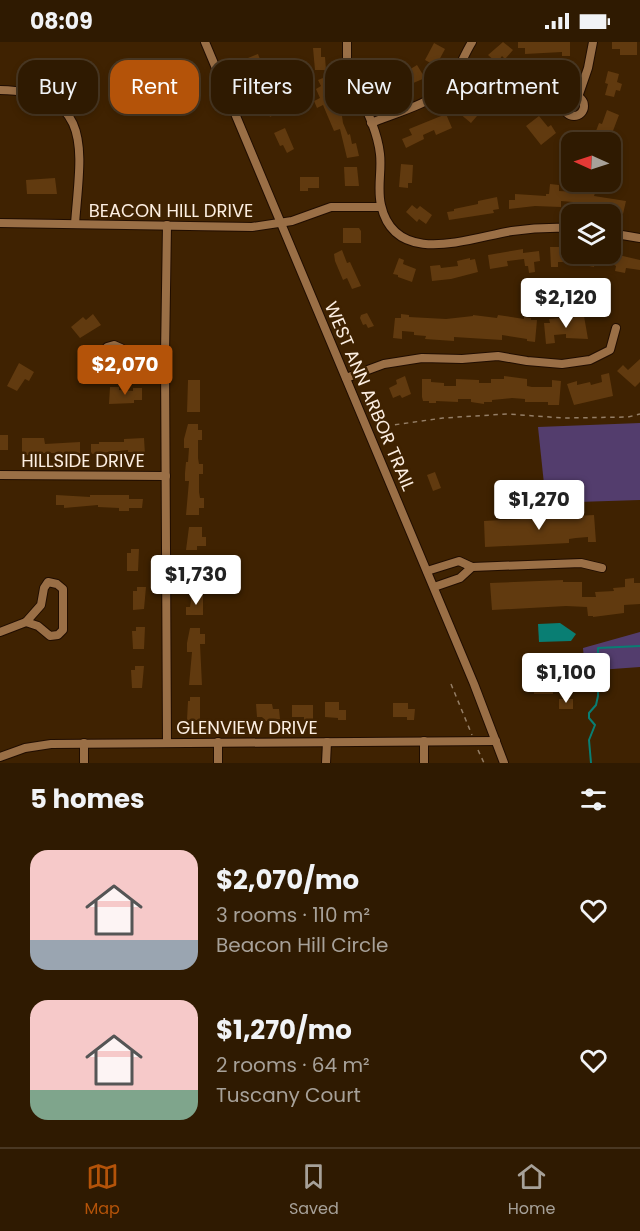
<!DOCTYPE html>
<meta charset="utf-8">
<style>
body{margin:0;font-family:Poppins,sans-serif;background:#37230b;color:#f1f3f6;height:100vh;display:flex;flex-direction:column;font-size:22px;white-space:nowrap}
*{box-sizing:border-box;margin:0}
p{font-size:20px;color:#a7a199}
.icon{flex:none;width:33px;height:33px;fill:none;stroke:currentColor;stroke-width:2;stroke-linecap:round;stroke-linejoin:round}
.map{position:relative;height:721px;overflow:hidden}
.side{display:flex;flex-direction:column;background:#2f1a01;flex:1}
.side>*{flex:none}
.guide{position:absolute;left:18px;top:18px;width:604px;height:54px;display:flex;gap:12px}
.needle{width:39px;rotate:273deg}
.fabs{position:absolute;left:561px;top:90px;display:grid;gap:12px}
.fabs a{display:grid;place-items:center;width:60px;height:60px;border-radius:12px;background:#2f1a01;box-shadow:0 3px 9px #0003,0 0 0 2px #4a3823;font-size:30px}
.price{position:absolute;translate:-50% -51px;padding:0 14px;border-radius:6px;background:#fff;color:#222;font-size:20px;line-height:39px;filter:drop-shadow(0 2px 3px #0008)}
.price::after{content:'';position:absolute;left:50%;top:36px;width:18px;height:14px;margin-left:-9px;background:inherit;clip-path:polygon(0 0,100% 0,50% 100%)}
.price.selected{background:#b45309;color:#fff}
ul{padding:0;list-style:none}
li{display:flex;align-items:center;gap:18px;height:150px;padding:0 30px}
li span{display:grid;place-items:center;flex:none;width:168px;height:120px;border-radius:18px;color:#555}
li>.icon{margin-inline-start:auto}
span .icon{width:72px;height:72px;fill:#fffc;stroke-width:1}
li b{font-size:26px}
h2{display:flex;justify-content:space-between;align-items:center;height:72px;padding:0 30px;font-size:26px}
.chip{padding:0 21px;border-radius:18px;background:#2f1a01;box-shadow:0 3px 9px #0003,0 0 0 2px #4a3823;font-size:21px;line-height:54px}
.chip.selected{background:#b45309;color:#fff}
.status{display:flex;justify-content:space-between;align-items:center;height:42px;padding:0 30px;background:#2f1a01;direction:ltr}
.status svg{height:16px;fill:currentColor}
.tab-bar{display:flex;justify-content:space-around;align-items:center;height:84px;border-top:2px solid #4a3823;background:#2f1a01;font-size:16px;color:#a7a199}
.tab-bar a{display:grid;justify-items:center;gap:3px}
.tab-bar .selected{color:#b45309}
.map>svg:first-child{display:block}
.green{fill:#533d6d}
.water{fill:#097e73}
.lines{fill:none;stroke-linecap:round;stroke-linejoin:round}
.stream{stroke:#097e73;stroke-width:2}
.building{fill:#613a0f}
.minor-casing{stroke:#200d00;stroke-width:10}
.path{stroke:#947e66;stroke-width:1.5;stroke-dasharray:4.5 4.5;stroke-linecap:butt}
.minor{stroke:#9a6f46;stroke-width:8}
.labels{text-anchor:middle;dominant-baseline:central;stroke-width:5;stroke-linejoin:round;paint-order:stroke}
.street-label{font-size:18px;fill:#fceee1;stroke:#3f2201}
</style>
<div class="status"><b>08:09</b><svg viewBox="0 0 49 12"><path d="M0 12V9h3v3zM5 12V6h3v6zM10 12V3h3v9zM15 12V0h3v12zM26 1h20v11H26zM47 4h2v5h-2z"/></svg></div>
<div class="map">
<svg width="640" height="721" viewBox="0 0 640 721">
<rect width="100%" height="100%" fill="#3f2201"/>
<g class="green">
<polygon points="640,381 640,458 546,461 538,385"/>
<polygon points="640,590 640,625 585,629 583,606"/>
</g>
<polygon class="water" points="560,581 576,592 571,599 539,600 538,582"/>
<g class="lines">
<polyline class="stream" points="591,721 589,698 595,683 589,676 589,671 596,663 598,654 598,606 640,604"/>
</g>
<g class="building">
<polygon points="503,0 513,8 505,17 502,14 497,21 488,13"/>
<polygon points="518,0 570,0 570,14 562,14 562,10 525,12 525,6 518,6"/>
<polygon points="612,0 637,0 637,13 620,13 620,7 612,7"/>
<polygon points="434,1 445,7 436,24 425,18"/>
<polygon points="313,6 321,6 321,15 325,15 326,28 315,28"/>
<polygon points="258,12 263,25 253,29 248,16"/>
<polygon points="417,23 425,36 390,51 387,45 377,49 374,40 386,35 386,37 393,34 394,37"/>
<polygon points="487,25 498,31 495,38 498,39 495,45 492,43 490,47 485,44 482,51 473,46 485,26"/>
<polygon points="270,29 273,37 271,38 281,62 275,65 277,71 270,75 261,54 268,49 262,33"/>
<polygon points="608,29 619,32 617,40 622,42 620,49 616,48 614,55 605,53 608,42 605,41"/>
<polygon points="328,34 331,42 328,43 338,65 341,64 344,72 342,74 343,81 348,93 350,92 352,102 356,101 359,114 347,116 340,87 334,89 323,63 317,66 314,59 320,56 316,47 321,44 318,38"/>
<polygon points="540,39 547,42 542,52 545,54 539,65 529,60"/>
<polygon points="469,56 477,63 471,69 477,74 471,81 453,66 460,60 463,63"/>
<polygon points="607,68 619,73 611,94 596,89 599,81 602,82"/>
<polygon points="446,72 452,86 436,93 434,88 423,93 424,97 406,106 402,97 412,93 409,87"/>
<polygon points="539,74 548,85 551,83 556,91 541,103 526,84"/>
<polygon points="285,86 294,107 287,111 283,103 280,104 274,91"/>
<polygon points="401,122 413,123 412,141 408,141 408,146 399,145"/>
<polygon points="344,125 357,125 359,144 345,144"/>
<polygon points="300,135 319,135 319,146 308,146 308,149 300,149"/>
<polygon points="55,136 57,152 27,152 26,138"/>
<polygon points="550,142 559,143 559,149 595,151 594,154 626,159 623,172 611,170 611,166 594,163 593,166 584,165 584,161 561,159 561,165 535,164 509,167 509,158 515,158 515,152 546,154 546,152 549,152"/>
<polygon points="497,155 499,167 493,168 494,171 449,178 447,170 454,169 454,167 478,162 478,159"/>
<polygon points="412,163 417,167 420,164 432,173 426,182 419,177 417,180 406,170"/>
<polygon points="343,186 359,186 361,189 361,201 343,201"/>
<polygon points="550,205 563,205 563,208 569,208 569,220 558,220 558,225 551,225"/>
<polygon points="523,207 523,211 539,209 540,219 534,220 535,230 529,231 528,224 525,224 524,217 507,219 508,224 490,227 488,213"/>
<polygon points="342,208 347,221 350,220 361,244 352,247 347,236 343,238 335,219 334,212"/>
<polygon points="610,211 640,218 640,228 626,226 625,231 615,229 616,224 614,223 614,221 598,218 598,220 595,220 594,225 584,223 583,212"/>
<polygon points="399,216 404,218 403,222 416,227 412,240 398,235 398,233 393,232"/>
<polygon points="470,216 470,218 475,217 478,230 451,237 432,239 430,224 440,223 441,226 458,224 457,219"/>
<polygon points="367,271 374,284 368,286 366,282 363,283 360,276 361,273"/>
<polygon points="93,272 101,283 80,296 71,285 83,275 86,278"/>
<polygon points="401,272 409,273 409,275 446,277 473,274 473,273 497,276 498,273 524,277 524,275 531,276 531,278 537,278 535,300 527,299 527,297 502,293 502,298 454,295 454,299 425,297 426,294 414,293 414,290 402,289 402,297 393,296 395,276 401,276"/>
<polygon points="584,274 588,297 566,296 566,292 554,293 555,301 546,302 544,281 550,281 549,277"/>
<polygon points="640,317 640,340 635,345 617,329 623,323 628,328"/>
<polygon points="19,321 34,330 29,339 25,337 17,349 7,344"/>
<polygon points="609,331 613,354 574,363 567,342 577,339 577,343 590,340 591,343 602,340 601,333"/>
<polygon points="405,334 411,352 402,356 400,353 393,356 389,346 397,342 396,338"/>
<polygon points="504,334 527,337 527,344 532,345 552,345 552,338 561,339 559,363 548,363 548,360 525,360 525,357 512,356 492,358 492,360 484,360 484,362 471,360 471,357 458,357 458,360 436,359 436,361 429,361 429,359 423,359 422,355 422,337 431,337 431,340 444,341 444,344 456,344 456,337 479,338 479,341 491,341 491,337 504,337"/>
<polygon points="188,338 200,338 200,370 187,370"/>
<polygon points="110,345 119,345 119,348 133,349 133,346 142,346 142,358 134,358 134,361 109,362"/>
<polygon points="188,382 198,382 198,388 202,388 202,398 198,398 198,416 199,422 203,422 203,432 199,432 199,450 200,456 204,456 204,466 199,466 199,473 186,473 189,439 185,439 185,431 186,420 188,420 189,406 184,406 184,397"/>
<rect x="0" y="393" width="8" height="15"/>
<polygon points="22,396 44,396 45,402 80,400 80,411 30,411 30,413 22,413"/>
<polygon points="144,396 145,413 136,413 136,410 128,410 128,408 91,412 91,402 99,402 99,400 124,400 124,397"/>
<polygon points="435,430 441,446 433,449 427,433"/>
<polygon points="56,453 90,455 90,453 129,453 129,457 143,457 142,466 129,466 129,469 119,469 119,466 98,465 98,463 64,466 64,463 56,463"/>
<polygon points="594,473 596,500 588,500 588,495 576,496 569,497 569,501 485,505 484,479"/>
<polygon points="189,485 202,485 202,495 206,495 206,504 197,504 197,508 186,508"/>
<polygon points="131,507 139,507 138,529 127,529 127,511 131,511"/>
<polygon points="634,536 634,541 640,541 640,562 624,563 624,571 593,575 593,574 588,574 587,565 566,564 492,568 490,541 563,538 563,540 582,540 582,555 596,555 595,550 614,549 613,546 625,545 625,537"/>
<polygon points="137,545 146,545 144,567 133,568 133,549 137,549"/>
<polygon points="192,552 203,553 203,573 186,573 186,565 190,565"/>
<polygon points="136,585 145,585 144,607 133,607 132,589 136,589"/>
<polygon points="190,586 200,586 200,592 205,592 205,602 200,602 202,643 189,643 192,610 187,610 187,601"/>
<polygon points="135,624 144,624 142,646 132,646 131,628 135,628"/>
<polygon points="552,626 553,652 534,652 534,642 538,642 537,627"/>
<polygon points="190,655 200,655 200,678 187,678 188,659 190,659"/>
<rect x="559" y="657" width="14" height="10"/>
<polygon points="325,660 339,660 339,668 346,668 346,678 338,678 338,676 325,675"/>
<polygon points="393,661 408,661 408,667 415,667 414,678 407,678 407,675 393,675"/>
<polygon points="256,662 272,662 273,667 279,667 280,677 266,679 262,675 257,675"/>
<polygon points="292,663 313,663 313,679 304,679 304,675 292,675"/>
</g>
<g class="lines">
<defs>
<g id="minor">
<polyline points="205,0 474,642 504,721"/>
<path d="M347,0v20l2,10c11,26 28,54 31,82 2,17 -3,34 1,51 14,63 88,33 131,26 20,-3 39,-4 60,-3"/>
<path d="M0,48c97,2 80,63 75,134"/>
<circle cx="574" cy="64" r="10"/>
<polyline points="578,55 588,26 593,0"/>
<path d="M371,81c21,-9 60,-19 75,-36 12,-13 17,-31 26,-45"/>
<polyline points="0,181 252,185 292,179 331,165 381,165"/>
<polyline points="167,183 165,313 167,701"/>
<polyline points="610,191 640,196"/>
<path d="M114,303l7,3 5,7c-6,9 -13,13 -22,5v-8l3,-5z"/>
<polyline points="126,313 165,313"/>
<polyline points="346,336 384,322 422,316 462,317 498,314 527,319 562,322 590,318 610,308 616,286"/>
<polyline points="0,433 166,434"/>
<polyline points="472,525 581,521 602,526"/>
<polyline points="427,529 459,519 472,525 460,536 434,545"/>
<polygon points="48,540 57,542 63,547 63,588 58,593 50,594 38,584 26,580 41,563 44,546"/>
<polyline points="0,590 26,580"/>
<polyline points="424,699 424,721"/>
<polyline points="84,701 84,721"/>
<polyline points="0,715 25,706 51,702 496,699"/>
<polyline points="218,721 218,700"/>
<polyline points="326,721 327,700"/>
</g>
</defs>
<use href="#minor" class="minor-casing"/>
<g class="path">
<polyline points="386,384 443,376 507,372 564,376 628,375 640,372"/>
<polyline points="451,642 472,693"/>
<polyline points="478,708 484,721"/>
</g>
<use href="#minor" class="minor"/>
</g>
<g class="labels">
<g class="street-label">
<text x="171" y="168">BEACON HILL DRIVE</text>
<text transform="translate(370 354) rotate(67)">WEST ANN ARBOR TRAIL</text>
<text x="83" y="418">HILLSIDE DRIVE</text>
<text x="247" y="685">GLENVIEW DRIVE</text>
</g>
</g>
</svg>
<div class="fabs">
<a><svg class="needle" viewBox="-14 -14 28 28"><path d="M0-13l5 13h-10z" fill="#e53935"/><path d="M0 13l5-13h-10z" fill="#a7a199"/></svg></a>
<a><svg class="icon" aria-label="layers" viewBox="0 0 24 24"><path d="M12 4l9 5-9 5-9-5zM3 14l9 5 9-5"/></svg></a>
</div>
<b class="price" style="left:566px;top:287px">$2,120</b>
<b class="price selected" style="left:125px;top:354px">$2,070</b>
<b class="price" style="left:539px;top:489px">$1,270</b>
<b class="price" style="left:196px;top:564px">$1,730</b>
<b class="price" style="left:566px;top:662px">$1,100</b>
<div class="guide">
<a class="chip">Buy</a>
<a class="chip selected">Rent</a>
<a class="chip">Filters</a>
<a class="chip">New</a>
<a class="chip">Apartment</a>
</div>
</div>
<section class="side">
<h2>5 homes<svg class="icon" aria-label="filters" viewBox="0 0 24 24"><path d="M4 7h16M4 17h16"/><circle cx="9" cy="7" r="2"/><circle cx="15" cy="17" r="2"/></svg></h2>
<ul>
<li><span style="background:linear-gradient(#f6c9c9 75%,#9aa5b1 0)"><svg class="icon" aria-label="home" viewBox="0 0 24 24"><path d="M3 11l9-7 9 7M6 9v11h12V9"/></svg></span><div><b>$2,070/mo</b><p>3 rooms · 110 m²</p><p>Beacon Hill Circle</p></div><svg class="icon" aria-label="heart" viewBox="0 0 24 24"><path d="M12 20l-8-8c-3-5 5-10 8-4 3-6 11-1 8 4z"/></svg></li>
<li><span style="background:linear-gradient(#f6c9c9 75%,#7fa58c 0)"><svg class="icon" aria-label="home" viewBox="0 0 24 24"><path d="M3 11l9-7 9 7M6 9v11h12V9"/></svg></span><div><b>$1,270/mo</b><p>2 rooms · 64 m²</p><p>Tuscany Court</p></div><svg class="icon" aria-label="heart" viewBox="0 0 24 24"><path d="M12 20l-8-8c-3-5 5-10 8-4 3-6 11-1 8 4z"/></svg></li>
</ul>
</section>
<nav class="tab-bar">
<a class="selected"><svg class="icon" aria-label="map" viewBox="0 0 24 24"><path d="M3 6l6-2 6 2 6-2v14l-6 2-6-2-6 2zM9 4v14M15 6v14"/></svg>Map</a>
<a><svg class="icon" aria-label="saved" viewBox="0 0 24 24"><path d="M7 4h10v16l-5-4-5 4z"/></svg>Saved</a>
<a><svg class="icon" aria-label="home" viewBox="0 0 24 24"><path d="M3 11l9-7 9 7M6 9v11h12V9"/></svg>Home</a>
</nav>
